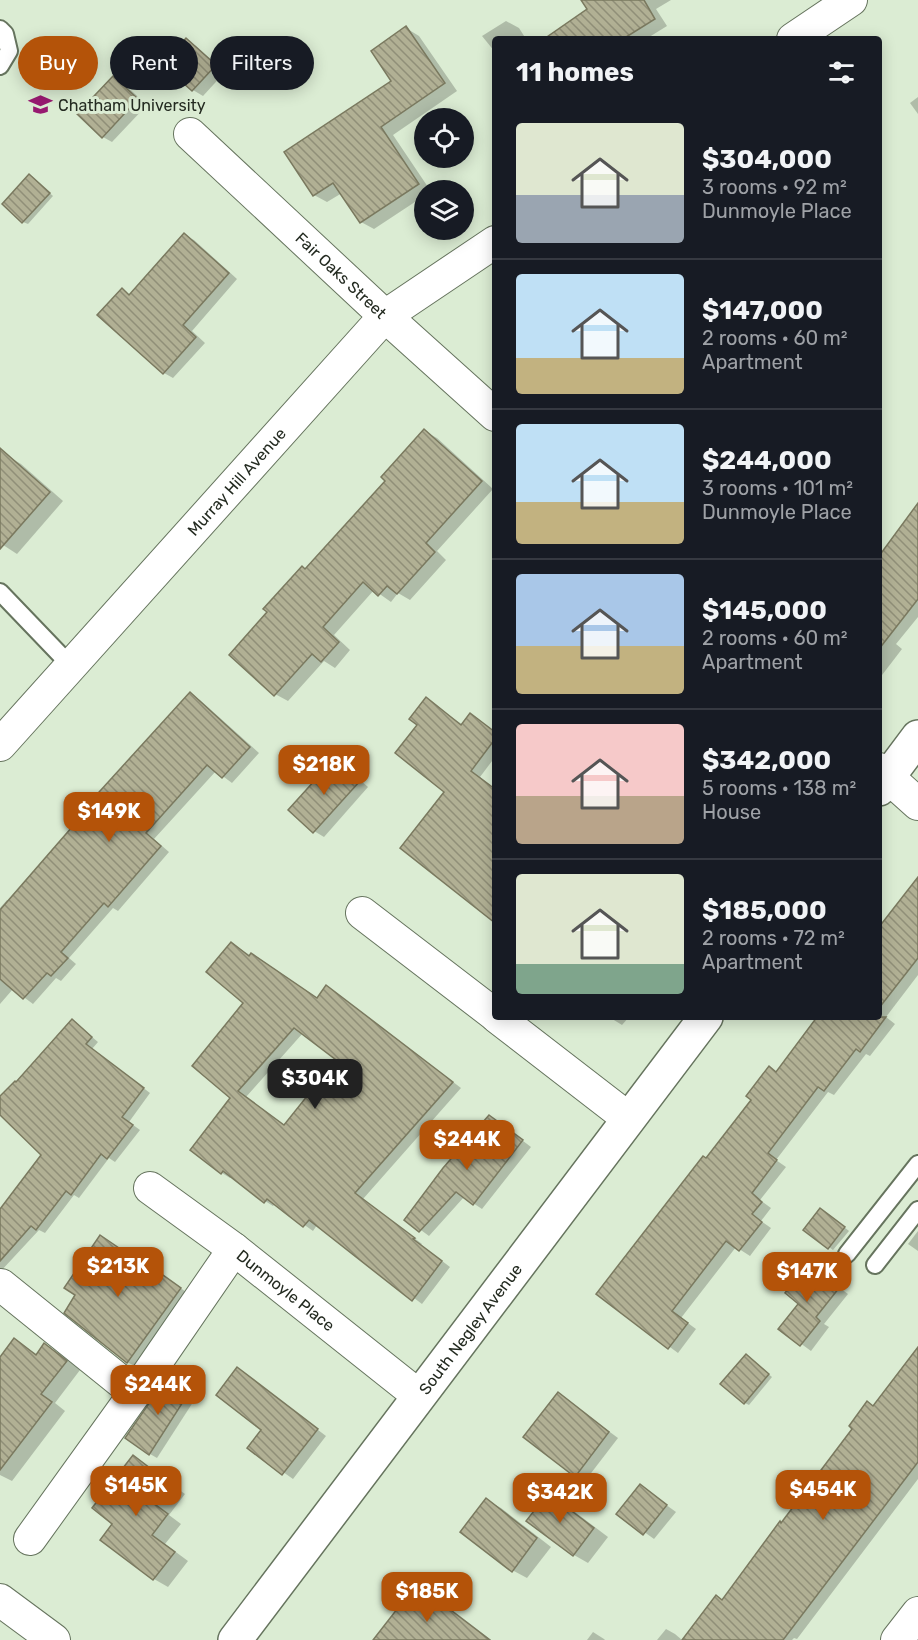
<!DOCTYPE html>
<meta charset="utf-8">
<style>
body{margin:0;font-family:Rubik,sans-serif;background:#242831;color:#f1f3f6;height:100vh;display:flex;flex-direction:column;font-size:22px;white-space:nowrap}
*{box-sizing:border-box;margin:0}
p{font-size:20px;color:#9ea1a6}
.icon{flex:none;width:33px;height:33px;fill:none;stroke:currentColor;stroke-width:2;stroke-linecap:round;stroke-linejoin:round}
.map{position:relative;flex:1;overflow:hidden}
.drawer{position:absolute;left:492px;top:36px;width:390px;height:984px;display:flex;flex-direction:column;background:#171b24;border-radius:6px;box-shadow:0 3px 15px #0003}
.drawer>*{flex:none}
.guide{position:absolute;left:18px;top:36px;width:384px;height:54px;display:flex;gap:12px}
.tools{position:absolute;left:414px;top:108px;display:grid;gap:12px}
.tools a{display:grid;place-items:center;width:60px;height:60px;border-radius:50%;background:#171b24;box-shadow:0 3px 15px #0003;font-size:30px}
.price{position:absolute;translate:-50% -51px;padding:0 14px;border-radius:12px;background:#b45309;color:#fff;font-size:20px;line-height:39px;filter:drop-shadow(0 2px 3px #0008)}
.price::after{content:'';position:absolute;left:50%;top:36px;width:18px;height:14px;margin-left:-9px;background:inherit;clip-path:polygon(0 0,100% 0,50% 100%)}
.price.on{background:#222;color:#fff}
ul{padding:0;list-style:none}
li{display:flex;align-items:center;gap:18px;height:150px;padding:0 24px}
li+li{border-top:2px solid #363941}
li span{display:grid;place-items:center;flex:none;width:168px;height:120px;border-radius:6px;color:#555}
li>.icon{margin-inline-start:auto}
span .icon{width:72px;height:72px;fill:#fffc;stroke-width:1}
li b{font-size:26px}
h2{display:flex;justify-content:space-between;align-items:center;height:72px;padding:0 24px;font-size:26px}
.tag{padding:0 21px;border-radius:27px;background:#171b24;box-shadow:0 3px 15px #0003;font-size:21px;line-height:54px}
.tag.on{background:#b45309;color:#fff}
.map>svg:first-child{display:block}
.shadow{fill:#0003;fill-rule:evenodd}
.building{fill:url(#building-back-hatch);stroke:#7a795f;stroke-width:1.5;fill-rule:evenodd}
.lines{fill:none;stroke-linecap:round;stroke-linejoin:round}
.lane-casing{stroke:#66745e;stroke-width:20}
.street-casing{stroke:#66745e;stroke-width:34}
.secondary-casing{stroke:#66745e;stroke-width:36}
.lane{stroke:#fff;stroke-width:16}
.street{stroke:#fff;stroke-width:32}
.secondary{stroke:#fff;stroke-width:33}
.labels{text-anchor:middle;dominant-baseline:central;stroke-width:6;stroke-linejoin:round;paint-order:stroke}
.poi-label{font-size:16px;fill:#242b21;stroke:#dbecd3;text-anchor:start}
.street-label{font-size:16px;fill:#242b21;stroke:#dbecd3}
</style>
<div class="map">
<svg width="918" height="1640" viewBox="0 0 918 1640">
<defs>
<pattern id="building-back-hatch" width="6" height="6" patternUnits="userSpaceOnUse" patternTransform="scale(1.5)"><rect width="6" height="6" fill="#b1b094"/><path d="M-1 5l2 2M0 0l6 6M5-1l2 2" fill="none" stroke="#908f78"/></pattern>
</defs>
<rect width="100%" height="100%" fill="#dbecd3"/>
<g class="shadow">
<polygon points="583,0 671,0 656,9 667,26 646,39 547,39 589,10"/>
<polygon points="506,21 519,28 526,39 495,39 495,52 482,36"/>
<polygon points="406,28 419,36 457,91 393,135 430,190 424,190 424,196 374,229 361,222 342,193 327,202 314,195 393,81"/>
<polygon points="186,40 196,46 225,72 203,96 193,90 165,65"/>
<polygon points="114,78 123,83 147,105 112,142 103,137"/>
<polygon points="918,97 918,114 910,103"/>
<polygon points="34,179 53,196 28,224 23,222"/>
<polygon points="184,235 194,240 237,279 192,331 205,343 173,378 164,373 122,290 131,295"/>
<polygon points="424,431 437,438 493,489 437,551 446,560 410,600 398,593 391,602 374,590 334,635 350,650 335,668 324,661 288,701 275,694 306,570 387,481"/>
<polygon points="6,455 21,464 63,501 17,554 0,543 0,462"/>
<polygon points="918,506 918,617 896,644 902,649 879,679 879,558"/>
<polygon points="190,694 200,700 259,753 232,783 216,771 154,839 169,852 118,911 113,908 69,958 76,964 61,981 56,978 33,1004 13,989 0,1004 0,908 7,900 10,902"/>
<polygon points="426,699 463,725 471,715 495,732 495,757 480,777 495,789 495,921 419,725"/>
<polygon points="335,760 344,766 368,787 324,837 314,831"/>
<polygon points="918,881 918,975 886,1017 895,1024 870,1056 866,1054 834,1095 828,1092 776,1160 786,1167 760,1200 771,1208 761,1221 771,1228 750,1256 736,1247 681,1318 696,1329 678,1353 598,1294 777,1073 817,1017 879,1017 879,930"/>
<path d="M231,943l87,56 9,-12 8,5 126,96 -98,111 59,45 -1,1 29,22 -28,37 -105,-79 -4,6 -38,-27 -2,2 -8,-5 -33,-25 -2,2 -8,-5 23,-171zM303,1033l35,27 -53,66 -39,-29z"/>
<polygon points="609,1017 629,1017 622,1025"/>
<polygon points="73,1021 98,1042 92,1049 150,1093 129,1122 140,1130 115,1162 109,1158 79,1198 74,1195 45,1233 39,1230 0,1272 0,1217 43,1155 0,1113 0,1098 17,1083"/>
<polygon points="498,1122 531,1147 482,1209 464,1197 429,1236 406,1219"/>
<polygon points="825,1212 849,1231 833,1250 805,1230"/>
<polygon points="918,1231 918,1251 908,1244"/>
<polygon points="809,1265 848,1294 824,1324 829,1327 811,1351 781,1329 808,1310"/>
<polygon points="148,1268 159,1272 190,1295 137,1367 127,1362"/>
<polygon points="15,1340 38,1355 45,1345 59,1353 80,1370 55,1403 65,1411 12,1481 0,1475 0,1359"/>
<polygon points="918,1350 918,1479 797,1639 794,1638 792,1640 684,1640 723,1601"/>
<polygon points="750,1359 772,1377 749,1405 745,1403"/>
<polygon points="238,1369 326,1436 293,1479 249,1448 263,1429"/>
<polygon points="176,1383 197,1396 157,1458 150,1454"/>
<polygon points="558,1394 618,1438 585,1481 576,1475"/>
<polygon points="133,1457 185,1494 169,1515 181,1524 165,1544 188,1561 168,1587 154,1579 102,1540 114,1524"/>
<polygon points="640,1486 676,1512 654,1539 618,1513"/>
<polygon points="548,1495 563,1503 608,1537 588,1563 574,1555"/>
<polygon points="486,1500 501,1508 551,1547 527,1578 512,1570"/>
<polygon points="428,1594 442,1602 491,1640 375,1640 408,1597 421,1604"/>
<polygon points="666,1629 675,1634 682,1640 657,1640"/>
<polygon points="593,1632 604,1639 605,1640 587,1640"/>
</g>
<g class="building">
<polygon points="581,0 644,0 655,19 623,39 544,39 587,9"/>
<polygon points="406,26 445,83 381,127 419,184 360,223 333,183 313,196 284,152 391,81 371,51"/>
<polygon points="186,38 216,65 192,91 163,65"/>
<polygon points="113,76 138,99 102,138 77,114"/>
<polygon points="29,174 50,193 22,223 2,204"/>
<polygon points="184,233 229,273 183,325 196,337 163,374 97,315 122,288 129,295"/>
<polygon points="424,429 482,481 426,543 435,552 397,594 387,586 378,596 363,582 323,627 339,642 321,662 312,654 274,696 229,655 267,612 263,609 302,566 305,569 385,481 381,477"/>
<polygon points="0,448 50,492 0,549"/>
<polygon points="918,503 918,599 879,649 879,556"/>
<polygon points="190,692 250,747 222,778 207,765 146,833 161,846 108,907 104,903 61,952 68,958 51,976 47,973 23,999 0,979 0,910 92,804 90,802"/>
<polygon points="426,697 461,725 470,713 495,732 495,739 471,771 495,789 495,923 400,848 444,792 395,753 417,725 409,719"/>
<polygon points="335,758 360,781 313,833 288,810"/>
<polygon points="918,877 918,958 879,1008 879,927"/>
<path d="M231,942l18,14 2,-3 66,45 9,-13 127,97 -98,111 60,45 -2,1 29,22 -30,40 -103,-81 -6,7 -36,-28 -3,4 -41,-32 -2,3 -31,-24 40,-52 -38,-32 51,-63 -37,-31zM294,1028l42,32 -52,65 -46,-34z"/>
<polygon points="817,1017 886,1017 860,1052 856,1049 824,1091 818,1087 768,1153 777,1160 752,1193 762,1202 752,1214 762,1222 739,1251 726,1241 672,1311 688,1323 668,1349 596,1294 703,1156 706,1158 751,1100 746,1096 769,1066 776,1072"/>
<polygon points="72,1019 92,1037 86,1044 144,1088 122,1117 133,1125 107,1159 101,1154 71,1195 66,1191 36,1230 31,1226 0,1261 0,1209 41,1155 0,1115 0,1096 15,1081 16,1082"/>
<polygon points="489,1115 523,1140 473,1205 456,1192 419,1232 404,1220 443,1168"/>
<polygon points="820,1208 845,1227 828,1249 803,1230"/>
<polygon points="100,1235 147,1267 149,1265 181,1288 127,1363 64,1313 75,1295 64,1288"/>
<polygon points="808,1263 839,1288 816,1317 820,1321 800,1346 778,1329 798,1304 808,1312 785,1293"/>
<polygon points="14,1338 36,1355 44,1343 67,1361 41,1394 52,1402 0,1470 0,1357"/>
<polygon points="918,1347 918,1462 783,1640 682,1640 716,1595 722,1600 780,1521 781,1523 852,1429 849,1426 867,1401 873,1406"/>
<polygon points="746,1354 769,1374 744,1404 720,1384"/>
<polygon points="237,1367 318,1429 282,1475 247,1448 261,1430 216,1395"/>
<polygon points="168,1376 190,1391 149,1455 125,1438"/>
<polygon points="558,1392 609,1432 575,1477 523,1437"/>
<polygon points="133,1455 172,1485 156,1505 168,1514 152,1535 175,1552 153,1580 100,1540 112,1524 92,1508"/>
<polygon points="640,1484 667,1505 643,1535 616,1514"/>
<polygon points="548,1493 594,1528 573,1556 526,1521"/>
<polygon points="486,1498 537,1538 512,1572 460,1532"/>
<polygon points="427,1592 490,1640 373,1640 408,1595 419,1603"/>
</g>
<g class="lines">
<defs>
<g id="lane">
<polyline points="0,29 5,34 9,51 0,66"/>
<polyline points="0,592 71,666"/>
<polyline points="847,1254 918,1164"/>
<polyline points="875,1265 918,1210"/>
</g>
<g id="street">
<polyline points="793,39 851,0"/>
<path id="s1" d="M190,134l195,182 110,99"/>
<path id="s2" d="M0,745l385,-429 110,-74"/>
<polyline points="879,769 918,804"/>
<polyline points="362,913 495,1015"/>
<polyline points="497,1017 629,1119"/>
<path id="s3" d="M150,1188l84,61 185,147"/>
<polyline points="1,1285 135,1393"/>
<polyline points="30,1539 135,1393 234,1249"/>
<polyline points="0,1600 54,1640"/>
<polyline points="897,1640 918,1613"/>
</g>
<g id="secondary">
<polyline points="879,789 918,737"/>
<path id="s4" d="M235,1640l471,-623"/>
</g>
</defs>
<use href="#lane" class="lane-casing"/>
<use href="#street" class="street-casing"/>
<use href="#secondary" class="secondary-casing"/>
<use href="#lane" class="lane"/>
<use href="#street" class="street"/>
<use href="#secondary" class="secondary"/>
</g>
<defs>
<symbol id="university-bare" viewBox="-9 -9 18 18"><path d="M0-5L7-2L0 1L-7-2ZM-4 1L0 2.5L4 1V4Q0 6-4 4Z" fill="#971970" stroke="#dbecd3" stroke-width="2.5" paint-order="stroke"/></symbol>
</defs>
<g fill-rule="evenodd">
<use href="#university-bare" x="24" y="88" width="33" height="33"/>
</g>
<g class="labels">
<g class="poi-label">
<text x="58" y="105">Chatham University</text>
</g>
<g class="street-label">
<text stroke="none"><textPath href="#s1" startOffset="207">Fair Oaks Street</textPath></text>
<text stroke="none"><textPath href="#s2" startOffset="354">Murray Hill Avenue</textPath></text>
<text stroke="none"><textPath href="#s3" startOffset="170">Dunmoyle Place</textPath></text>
<text stroke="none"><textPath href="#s4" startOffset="390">South Negley Avenue</textPath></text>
</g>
</g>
</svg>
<div class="tools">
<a><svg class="icon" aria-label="locate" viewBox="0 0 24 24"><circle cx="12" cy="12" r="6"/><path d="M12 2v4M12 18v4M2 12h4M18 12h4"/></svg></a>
<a><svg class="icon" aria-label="layers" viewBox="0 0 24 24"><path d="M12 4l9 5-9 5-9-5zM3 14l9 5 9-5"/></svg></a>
</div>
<b class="price" style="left:324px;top:796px">$218K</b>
<b class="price" style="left:109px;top:843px">$149K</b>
<b class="price on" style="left:315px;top:1110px">$304K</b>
<b class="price" style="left:467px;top:1171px">$244K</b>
<b class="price" style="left:118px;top:1298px">$213K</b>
<b class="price" style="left:807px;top:1303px">$147K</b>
<b class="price" style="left:158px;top:1416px">$244K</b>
<b class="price" style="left:136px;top:1517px">$145K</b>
<b class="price" style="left:823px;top:1521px">$454K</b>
<b class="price" style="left:560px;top:1524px">$342K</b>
<b class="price" style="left:427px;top:1623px">$185K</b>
<div class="guide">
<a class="tag on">Buy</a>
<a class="tag">Rent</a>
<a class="tag">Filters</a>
</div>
<section class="drawer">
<h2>11 homes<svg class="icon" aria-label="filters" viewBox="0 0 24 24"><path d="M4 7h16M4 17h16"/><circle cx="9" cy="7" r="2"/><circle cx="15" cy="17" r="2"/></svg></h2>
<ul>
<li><span style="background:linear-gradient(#dfe7d0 60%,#9aa5b1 0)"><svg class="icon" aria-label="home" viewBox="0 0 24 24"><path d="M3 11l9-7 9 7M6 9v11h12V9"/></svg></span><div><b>$304,000</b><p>3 rooms · 92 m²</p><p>Dunmoyle Place</p></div></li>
<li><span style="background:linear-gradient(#bfe0f5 70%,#c2b280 0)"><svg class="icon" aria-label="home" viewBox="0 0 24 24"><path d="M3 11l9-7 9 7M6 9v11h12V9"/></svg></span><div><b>$147,000</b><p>2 rooms · 60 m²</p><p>Apartment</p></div></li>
<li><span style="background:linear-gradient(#bfe0f5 65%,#c2b280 0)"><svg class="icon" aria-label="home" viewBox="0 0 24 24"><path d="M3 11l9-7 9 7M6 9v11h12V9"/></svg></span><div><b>$244,000</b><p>3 rooms · 101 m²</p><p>Dunmoyle Place</p></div></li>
<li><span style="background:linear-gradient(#a9c7e8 60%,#c2b280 0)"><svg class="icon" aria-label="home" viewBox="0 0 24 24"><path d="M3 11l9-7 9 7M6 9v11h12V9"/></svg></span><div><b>$145,000</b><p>2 rooms · 60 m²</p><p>Apartment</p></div></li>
<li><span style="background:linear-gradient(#f6c9c9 60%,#b9a48a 0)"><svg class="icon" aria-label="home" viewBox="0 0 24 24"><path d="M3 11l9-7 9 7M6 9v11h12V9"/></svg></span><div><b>$342,000</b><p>5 rooms · 138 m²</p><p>House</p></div></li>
<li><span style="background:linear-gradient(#dfe7d0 75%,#7fa58c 0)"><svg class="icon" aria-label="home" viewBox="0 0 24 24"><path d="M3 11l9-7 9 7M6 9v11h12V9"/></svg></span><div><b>$185,000</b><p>2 rooms · 72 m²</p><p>Apartment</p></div></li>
</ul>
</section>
</div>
